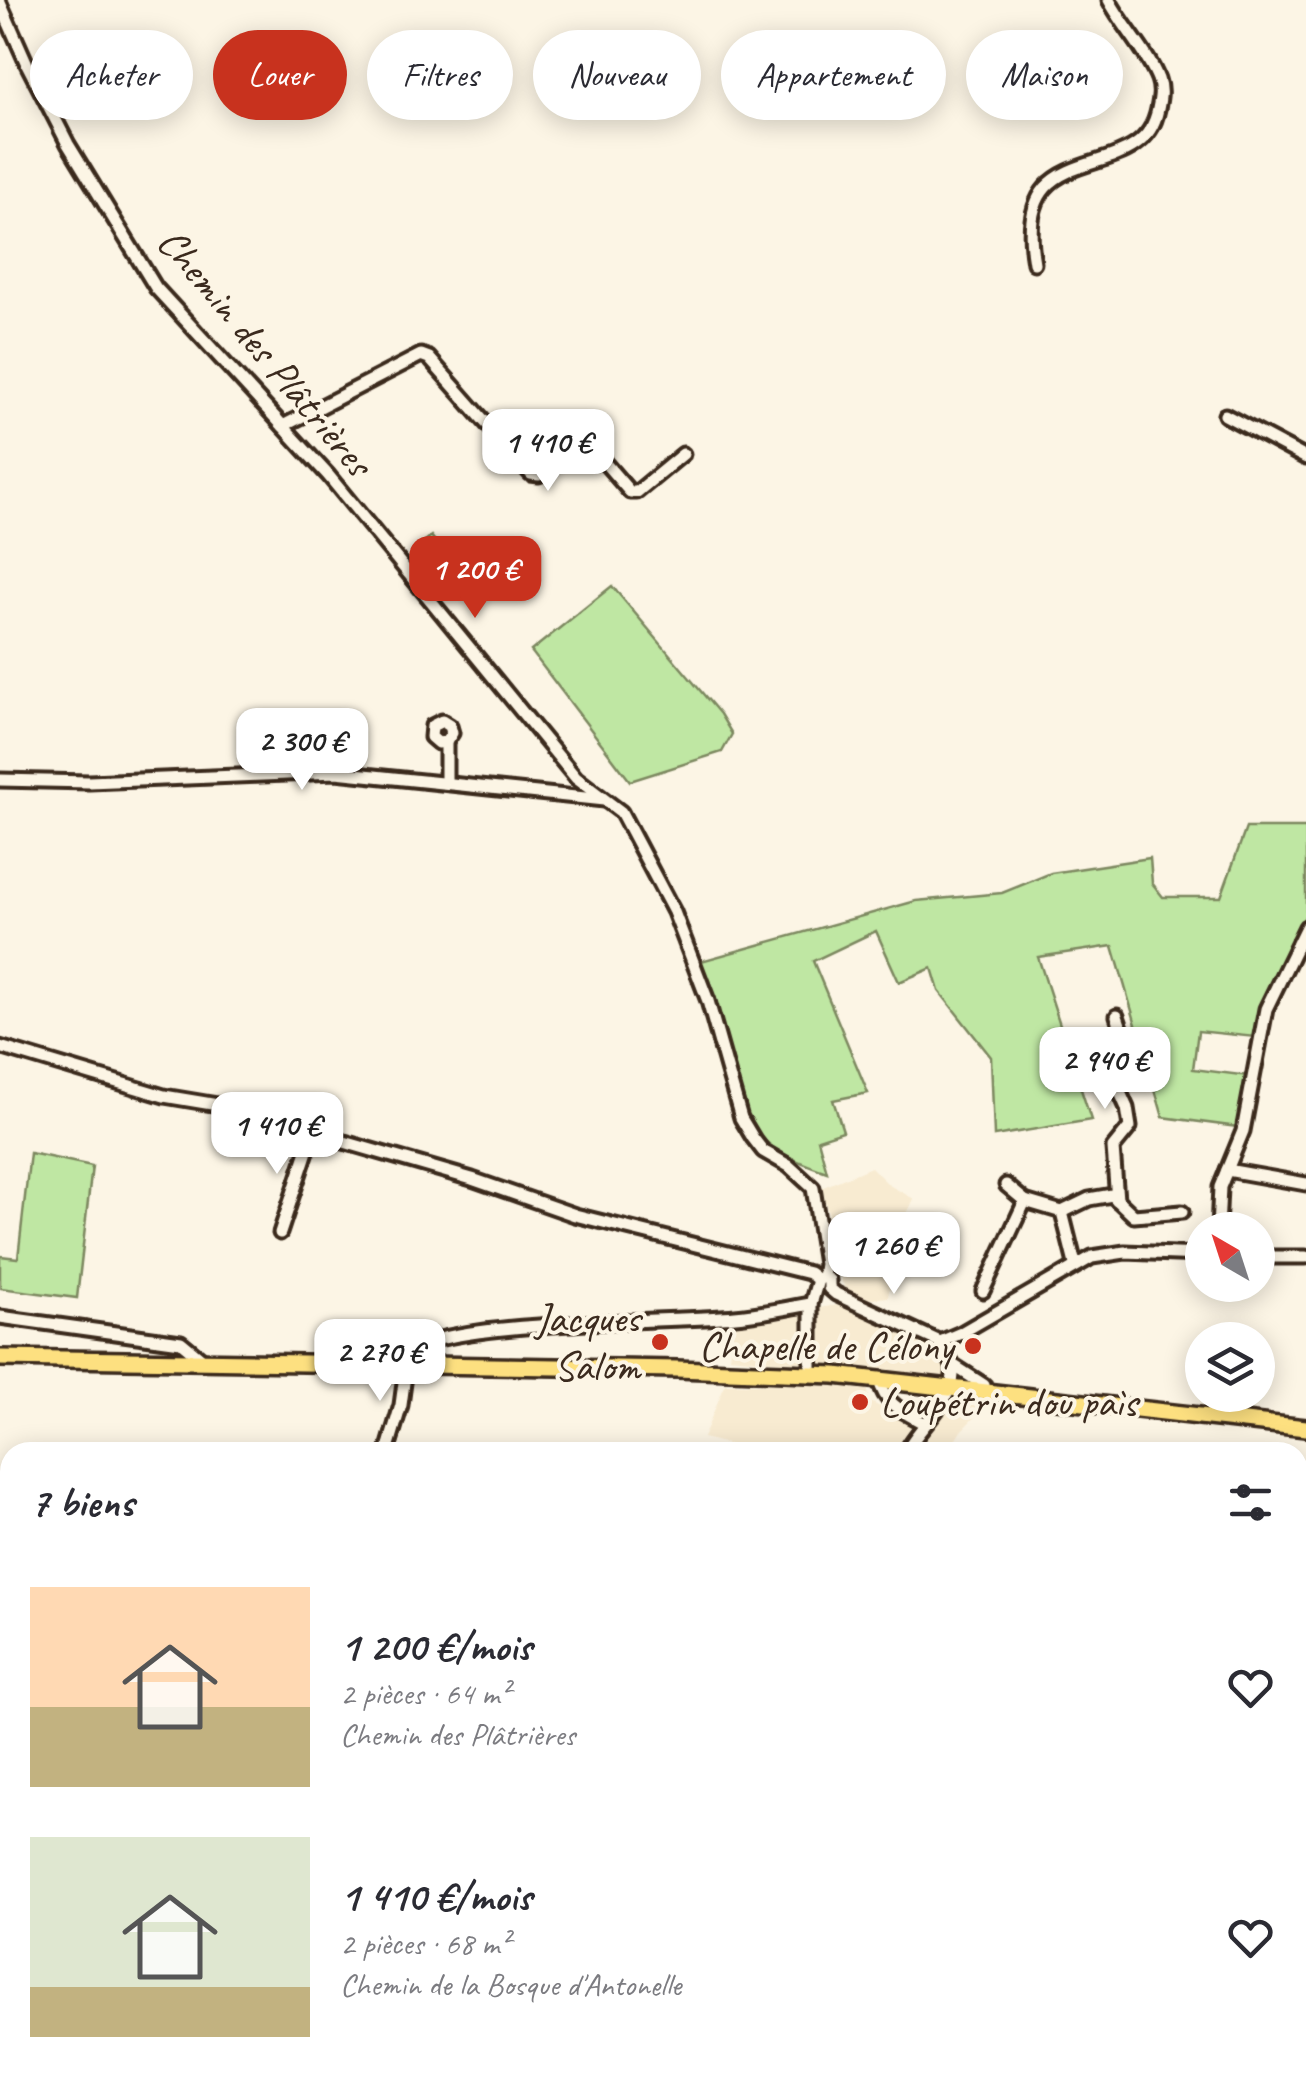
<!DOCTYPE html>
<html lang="fr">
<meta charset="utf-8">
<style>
body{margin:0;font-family:Caveat,sans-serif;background:#f2f2f3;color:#2b2b33;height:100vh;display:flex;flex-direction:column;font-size:38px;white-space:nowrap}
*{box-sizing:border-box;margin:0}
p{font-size:32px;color:#7c7c81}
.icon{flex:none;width:55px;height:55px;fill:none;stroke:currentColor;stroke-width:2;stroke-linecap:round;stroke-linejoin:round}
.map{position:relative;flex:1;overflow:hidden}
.details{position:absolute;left:0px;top:1442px;width:1308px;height:642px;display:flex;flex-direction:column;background:#fff;border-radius:30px 30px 0 0;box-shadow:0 5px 25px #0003}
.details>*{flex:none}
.top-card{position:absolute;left:30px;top:30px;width:1248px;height:90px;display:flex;gap:20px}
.needle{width:65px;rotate:321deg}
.buttons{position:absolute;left:1185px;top:1212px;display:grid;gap:20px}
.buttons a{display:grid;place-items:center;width:90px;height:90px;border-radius:50%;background:#fff;box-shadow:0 5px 25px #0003;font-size:50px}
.price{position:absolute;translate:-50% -85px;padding:0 22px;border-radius:20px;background:#fff;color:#222;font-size:32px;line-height:65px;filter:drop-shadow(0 2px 5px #0008)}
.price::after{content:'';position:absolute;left:50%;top:60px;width:30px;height:22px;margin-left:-15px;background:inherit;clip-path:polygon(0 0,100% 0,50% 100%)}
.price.on{background:#c8321e;color:#fff}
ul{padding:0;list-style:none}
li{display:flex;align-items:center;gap:30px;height:250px;padding:0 30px}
li span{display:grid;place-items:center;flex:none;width:280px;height:200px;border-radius:0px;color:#555}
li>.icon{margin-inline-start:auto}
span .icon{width:120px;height:120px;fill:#fffc;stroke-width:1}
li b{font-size:42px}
h2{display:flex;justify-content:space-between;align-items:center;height:120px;padding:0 30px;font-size:42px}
.pill{padding:0 35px;border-radius:45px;background:#fff;box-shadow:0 5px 25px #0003;font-size:35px;line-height:90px}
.pill.on{background:#c8321e;color:#fff}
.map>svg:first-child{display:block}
.built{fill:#f8ebd1}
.green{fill:#bfe7a3;stroke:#7d8860;stroke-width:2.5}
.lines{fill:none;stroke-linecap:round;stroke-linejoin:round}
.minor-casing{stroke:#3b2a1e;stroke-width:19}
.major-casing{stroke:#3b2a1e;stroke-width:22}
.minor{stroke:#fcf5e5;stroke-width:11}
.major{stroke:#fde080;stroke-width:15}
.poi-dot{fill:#c8321e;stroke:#fcf5e5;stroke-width:4}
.labels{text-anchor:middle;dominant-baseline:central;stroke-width:8;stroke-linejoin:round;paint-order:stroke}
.street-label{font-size:42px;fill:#3b2a1e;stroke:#fcf5e5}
.poi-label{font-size:42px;fill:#3b2a1e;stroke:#fcf5e5;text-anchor:end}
</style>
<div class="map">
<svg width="1306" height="2083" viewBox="0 0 1306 2083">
<rect width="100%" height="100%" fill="#fcf5e5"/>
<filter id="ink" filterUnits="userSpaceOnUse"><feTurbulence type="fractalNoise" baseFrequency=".01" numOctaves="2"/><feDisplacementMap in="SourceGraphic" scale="20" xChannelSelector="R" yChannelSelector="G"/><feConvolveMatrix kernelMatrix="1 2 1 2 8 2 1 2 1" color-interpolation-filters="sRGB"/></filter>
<g filter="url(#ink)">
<g class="built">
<polygon points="871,1167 889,1185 914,1199 901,1226 888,1297 869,1299 849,1293 842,1282 829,1241 834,1232 821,1188"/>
<polygon points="838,1305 913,1333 948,1366 945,1378 729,1357 734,1321"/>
<polygon points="867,1383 869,1401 912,1424 898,1452 760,1452 703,1438 725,1384"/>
<polygon points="948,1397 990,1401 961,1431 948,1452 911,1452"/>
</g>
<g class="green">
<polygon points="431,536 462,575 444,590 412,552"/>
<polygon points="612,586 720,714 732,734 722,752 630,781 531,651"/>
<path d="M1246,828h60v86l-44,93 -7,30 -57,-6 -5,38 56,7 -11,51 -75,-10 -50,-171 -75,11 53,163 -97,16 -3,-79 -52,-66 -7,-23 -33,14 -23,-51 -63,30 55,132 -35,7 10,31 -25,8 9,33c-32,-11 -64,-23 -80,-54l-46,-157 215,-60 86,-8 49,-20 99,-15 2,25 11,14h58z"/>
<polygon points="30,1153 92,1166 77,1298 0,1288 0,1256 18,1258"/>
</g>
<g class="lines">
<defs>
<g id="minor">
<polyline points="0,3 27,64 68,144 156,288 328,475 576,778 621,812 674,912 708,1001 741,1118 753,1138 763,1151 789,1166 813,1188 825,1264 823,1277 818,1280 811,1304 811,1375"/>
<path d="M1034,263c-24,-135 108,-71 124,-154 2,-10 4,-19 0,-30 -11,-28 -35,-52 -49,-79"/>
<polyline points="1225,415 1306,458"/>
<polyline points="283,426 421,355 429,358 531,474 539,475 586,441 630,492 637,492 683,454"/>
<polygon points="442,721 450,726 452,733 446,742 438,743 431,737 432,726"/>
<polyline points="0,780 89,782 336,772 604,800"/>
<polyline points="446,782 446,742"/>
<polyline points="1117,1016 1129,1051 1114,1079 1127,1108 1130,1127 1113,1148 1117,1200"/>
<polyline points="0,1047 164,1096 254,1111 313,1133 472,1179 575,1215 809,1273 818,1280"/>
<polyline points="1227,1170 1306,1184"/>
<polyline points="1006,1185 1025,1201 1062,1212 1075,1264"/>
<polyline points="1062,1212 1089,1199 1112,1195 1134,1216 1182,1212"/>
<polyline points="1218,1230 1220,1187 1243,1131 1266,1009 1306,927"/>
<polyline points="280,1233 313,1133"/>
<polyline points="1258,1257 1306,1257"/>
<polyline points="823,1277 829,1280 829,1288 836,1294 940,1342"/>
<polyline points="983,1291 1025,1201"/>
<polyline points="0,1317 181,1342 204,1361"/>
<polyline points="940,1342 961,1333 1092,1257 1125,1252 1202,1255"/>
<polyline points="940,1342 953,1365 984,1385"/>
<path d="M879,1380c6,25 24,32 45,43"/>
<path d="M387,1452l14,-47 7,-52c30,-33 270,-31 327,-37 25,-2 51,-8 76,-12"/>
<path d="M906,1452c13,-27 52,-54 47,-87"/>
<polyline points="1298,1567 1306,1565"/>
<polyline points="0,1953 10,1953"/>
<polyline points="272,2083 279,2075"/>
</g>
<polyline id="major" points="0,1358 677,1369 835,1375 1306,1428"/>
</defs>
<use href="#minor" class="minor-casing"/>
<use href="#major" class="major-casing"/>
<use href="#minor" class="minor"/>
<use href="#major" class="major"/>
</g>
</g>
<g class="poi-dot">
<circle cx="660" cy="1342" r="10"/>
<circle cx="973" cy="1346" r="10"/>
<circle cx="860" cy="1402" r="10"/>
</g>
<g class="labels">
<g class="street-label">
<text transform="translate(265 352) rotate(50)">Chemin des Plâtrières</text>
</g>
<g class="poi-label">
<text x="640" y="1318">Jacques<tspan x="640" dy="48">Salom</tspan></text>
<text x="953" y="1346">Chapelle de Célony</text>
<text x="880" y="1402" text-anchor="start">Loupétrin dou paìs</text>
</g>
</g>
</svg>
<div class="buttons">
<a><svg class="needle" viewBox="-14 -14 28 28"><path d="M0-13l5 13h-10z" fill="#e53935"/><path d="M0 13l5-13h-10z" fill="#7c7c81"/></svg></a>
<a><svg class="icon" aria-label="layers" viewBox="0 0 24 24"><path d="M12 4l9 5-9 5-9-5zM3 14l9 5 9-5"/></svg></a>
</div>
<b class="price" style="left:548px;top:494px">1 410 €</b>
<b class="price on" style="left:475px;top:621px">1 200 €</b>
<b class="price" style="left:302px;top:793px">2 300 €</b>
<b class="price" style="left:1105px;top:1112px">2 940 €</b>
<b class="price" style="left:277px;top:1177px">1 410 €</b>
<b class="price" style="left:894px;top:1297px">1 260 €</b>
<b class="price" style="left:380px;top:1404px">2 270 €</b>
<div class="top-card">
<a class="pill">Acheter</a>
<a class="pill on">Louer</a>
<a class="pill">Filtres</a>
<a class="pill">Nouveau</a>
<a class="pill">Appartement</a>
<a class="pill">Maison</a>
</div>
<section class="details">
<h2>7 biens<svg class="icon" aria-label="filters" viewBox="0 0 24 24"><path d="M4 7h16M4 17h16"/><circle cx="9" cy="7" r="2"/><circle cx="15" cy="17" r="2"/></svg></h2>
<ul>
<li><span style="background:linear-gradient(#ffd9b3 60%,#c2b280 0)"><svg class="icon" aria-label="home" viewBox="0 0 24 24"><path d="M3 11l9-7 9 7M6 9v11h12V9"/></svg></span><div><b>1 200 €/mois</b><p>2 pièces · 64 m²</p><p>Chemin des Plâtrières</p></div><svg class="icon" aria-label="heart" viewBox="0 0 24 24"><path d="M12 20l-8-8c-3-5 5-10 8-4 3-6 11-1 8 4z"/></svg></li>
<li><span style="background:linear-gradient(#dfe7d0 75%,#c2b280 0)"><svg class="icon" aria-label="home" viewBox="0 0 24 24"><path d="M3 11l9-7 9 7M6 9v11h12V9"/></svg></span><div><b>1 410 €/mois</b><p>2 pièces · 68 m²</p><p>Chemin de la Bosque d'Antonelle</p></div><svg class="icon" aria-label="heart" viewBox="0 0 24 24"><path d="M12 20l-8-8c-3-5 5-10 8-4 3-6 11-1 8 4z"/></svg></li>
</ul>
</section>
</div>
